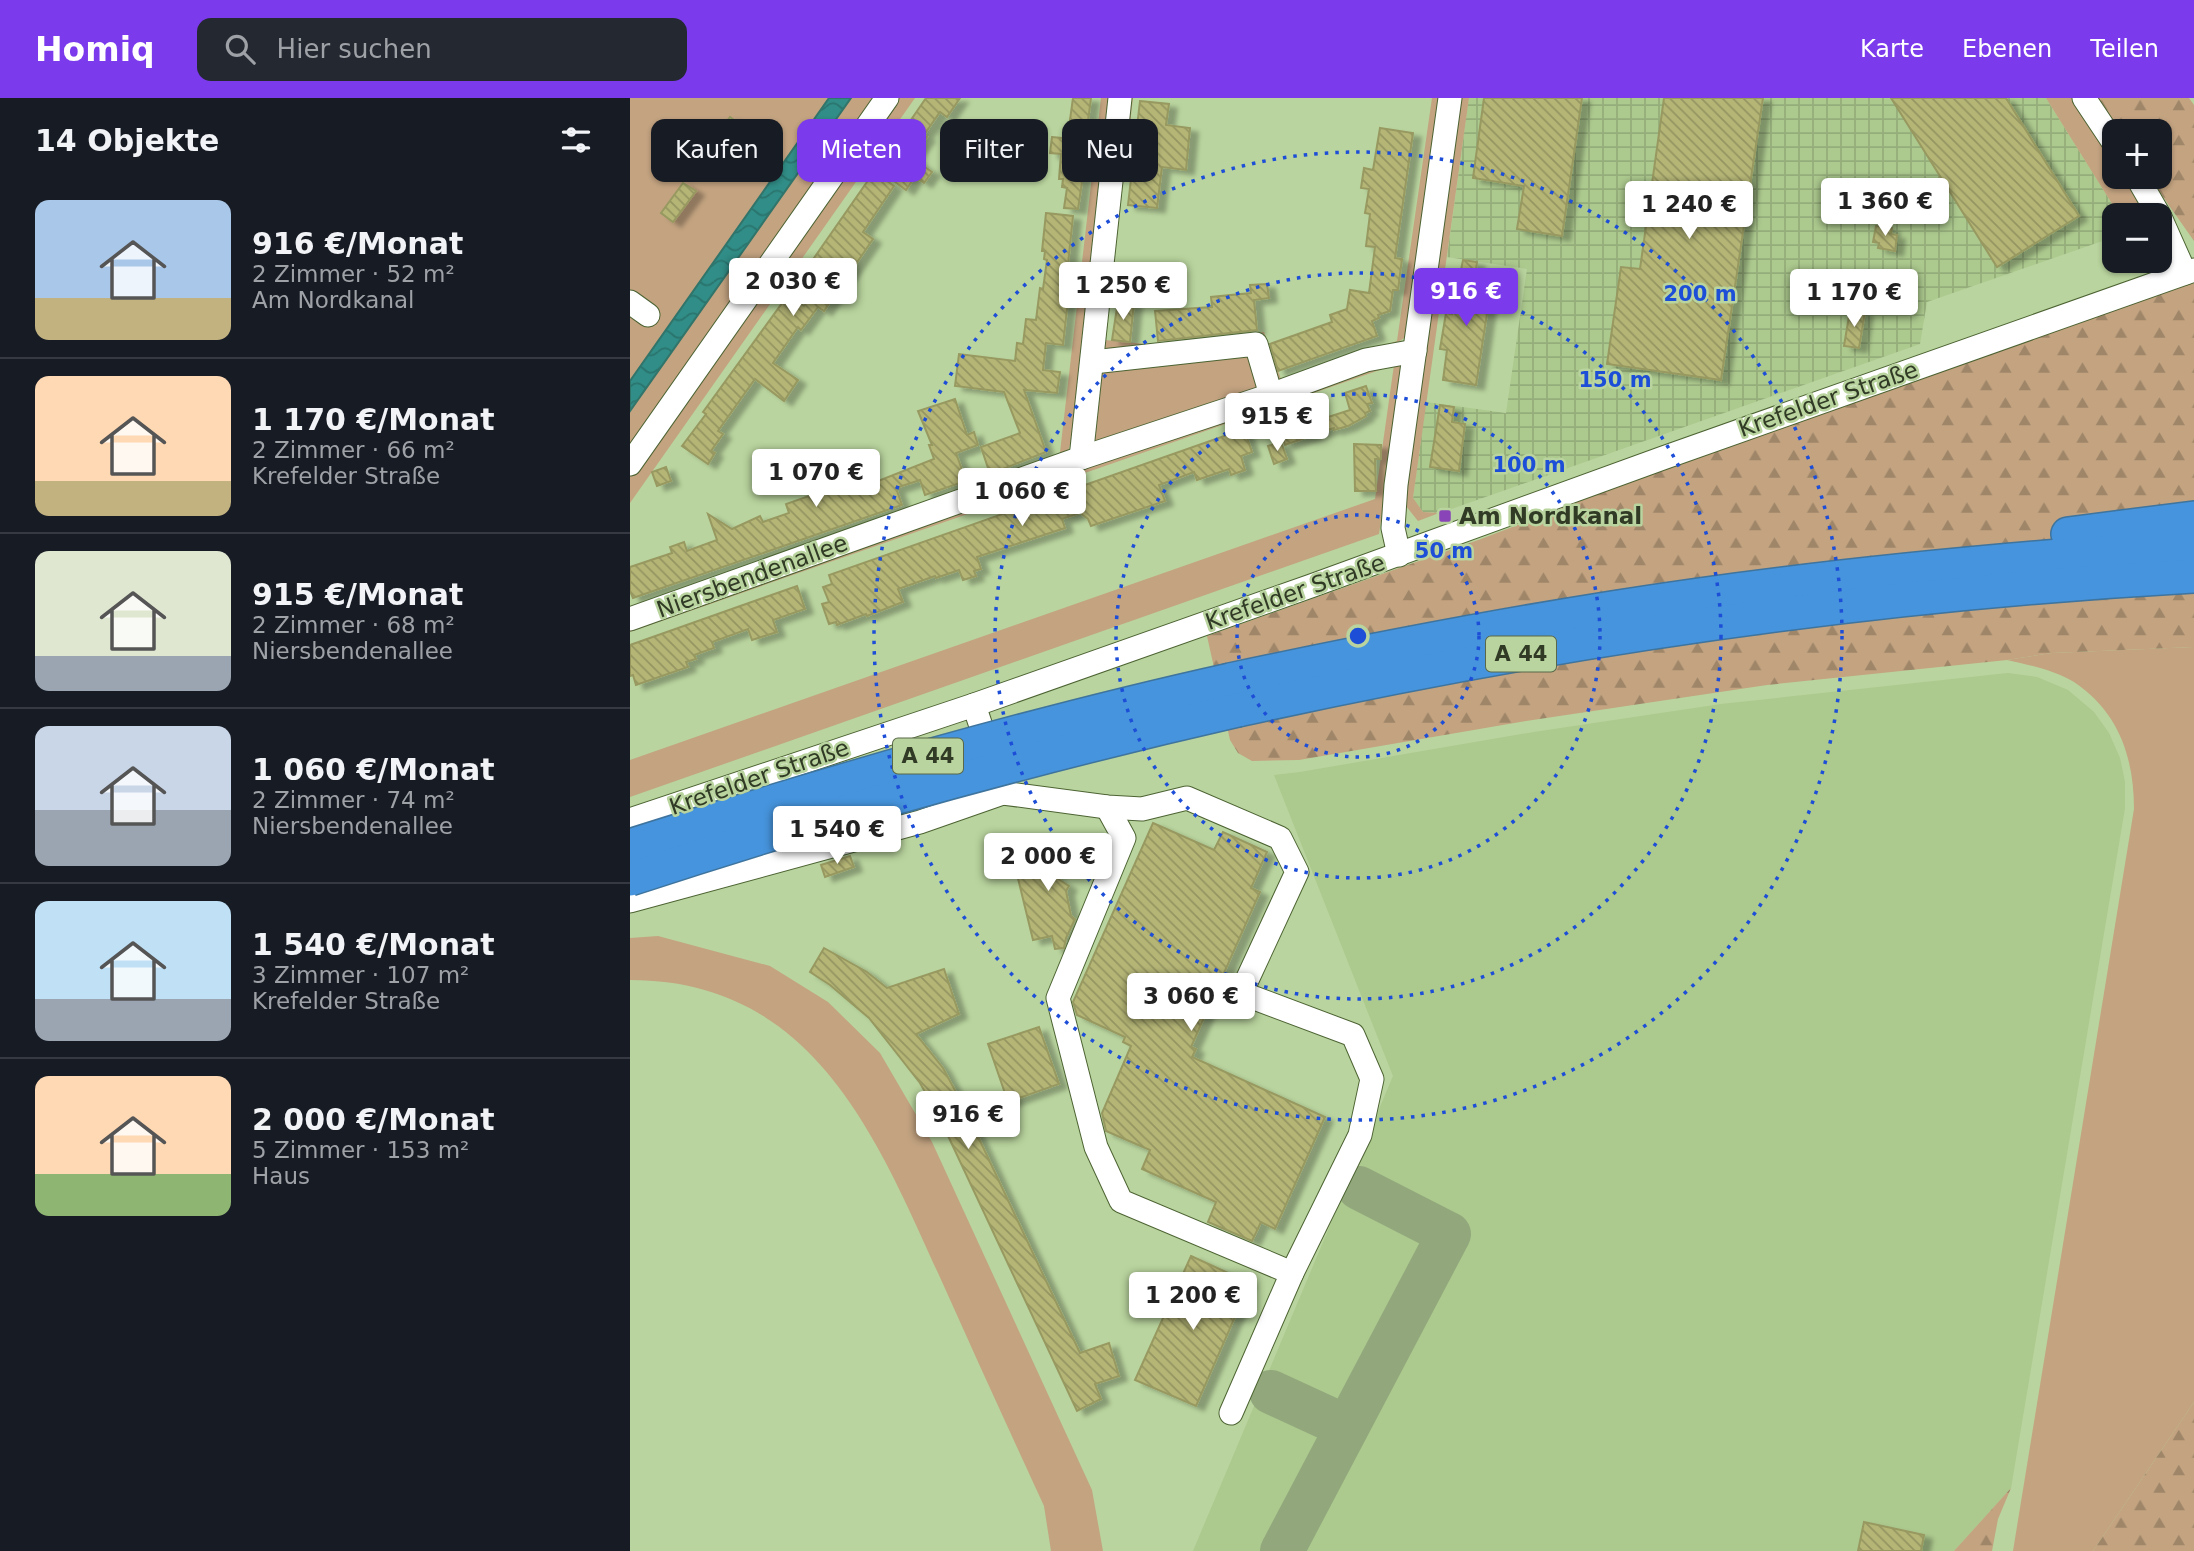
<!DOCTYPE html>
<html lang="de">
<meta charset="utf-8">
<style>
body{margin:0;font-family:"DejaVu Sans",sans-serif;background:#242831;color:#f1f3f6;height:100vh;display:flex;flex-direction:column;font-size:26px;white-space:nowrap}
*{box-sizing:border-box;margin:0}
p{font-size:23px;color:#9ea1a6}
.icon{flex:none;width:38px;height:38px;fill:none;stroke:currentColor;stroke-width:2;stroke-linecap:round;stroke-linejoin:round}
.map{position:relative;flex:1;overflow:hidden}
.sheet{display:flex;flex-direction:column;background:#171b24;width:630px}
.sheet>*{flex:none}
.banner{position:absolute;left:21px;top:21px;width:665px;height:63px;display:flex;gap:14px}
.buttons{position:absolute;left:1472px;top:21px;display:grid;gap:14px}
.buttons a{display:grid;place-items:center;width:70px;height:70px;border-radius:14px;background:#171b24;box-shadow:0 2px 5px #0004;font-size:35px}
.price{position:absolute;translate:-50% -60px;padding:0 16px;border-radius:7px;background:#fff;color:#222;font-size:23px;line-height:46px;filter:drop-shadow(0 2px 4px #0008)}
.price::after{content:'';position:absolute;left:50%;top:42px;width:21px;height:16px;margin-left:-10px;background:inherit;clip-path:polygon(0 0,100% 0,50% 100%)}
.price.on{background:#7c3aed;color:#fff}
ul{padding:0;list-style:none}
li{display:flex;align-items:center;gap:21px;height:175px;padding:0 35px}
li+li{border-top:2px solid #363941}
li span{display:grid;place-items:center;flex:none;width:196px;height:140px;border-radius:14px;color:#555}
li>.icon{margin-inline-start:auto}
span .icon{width:84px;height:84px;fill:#fffc;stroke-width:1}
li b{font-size:30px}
h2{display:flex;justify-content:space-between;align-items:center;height:84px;padding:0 35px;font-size:30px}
.tag{padding:0 24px;border-radius:14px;background:#171b24;box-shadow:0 2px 5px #0004;font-size:24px;line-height:63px}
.tag.on{background:#7c3aed;color:#fff}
header{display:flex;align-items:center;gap:42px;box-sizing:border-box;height:98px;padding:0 35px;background:#7c3aed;color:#fff}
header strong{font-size:33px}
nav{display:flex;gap:38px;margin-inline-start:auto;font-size:24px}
.search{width:490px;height:63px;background:#242831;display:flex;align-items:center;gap:18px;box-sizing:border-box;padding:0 24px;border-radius:14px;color:#9ea1a6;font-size:26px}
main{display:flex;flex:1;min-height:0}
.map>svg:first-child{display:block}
.built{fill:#acc98e}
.industrial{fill:url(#industrial-grid)}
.green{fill:#c3a380}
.forest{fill:url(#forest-firs)}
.water{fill:url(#water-waves);stroke:#31746a;stroke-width:2}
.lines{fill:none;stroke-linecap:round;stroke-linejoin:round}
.taxiway{stroke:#92a87c;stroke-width:44}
.building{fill:url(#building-back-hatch);stroke:#979960;stroke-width:2;filter:url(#shadow)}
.minor-casing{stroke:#4c6332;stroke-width:25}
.highway-casing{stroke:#3e749d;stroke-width:36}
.minor{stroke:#fff;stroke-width:23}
.highway{stroke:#4694dd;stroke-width:33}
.highway-bridge-casing{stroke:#3e749d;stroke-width:36;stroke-linecap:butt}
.highway-bridge{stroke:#4694dd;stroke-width:33}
.ring{fill:none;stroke:#1d4ed8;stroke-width:3.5;stroke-dasharray:3.5 7}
.poi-dot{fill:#8944b7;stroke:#b9d49e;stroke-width:2.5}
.labels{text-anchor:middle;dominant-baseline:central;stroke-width:5;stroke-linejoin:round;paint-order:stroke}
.shield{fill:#b9d49e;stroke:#596849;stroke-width:2}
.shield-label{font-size:21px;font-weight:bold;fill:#303a25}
.street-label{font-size:23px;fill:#303a25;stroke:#b9d49e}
.poi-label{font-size:23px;font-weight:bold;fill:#303a25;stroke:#b9d49e;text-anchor:start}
.centre{fill:#1d4ed8;stroke:#b9d49e;stroke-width:3.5}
.ring-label{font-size:21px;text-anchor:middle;font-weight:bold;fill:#1d4ed8;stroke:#b9d49e;stroke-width:5;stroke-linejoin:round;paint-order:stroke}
</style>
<header>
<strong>Homiq</strong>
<div class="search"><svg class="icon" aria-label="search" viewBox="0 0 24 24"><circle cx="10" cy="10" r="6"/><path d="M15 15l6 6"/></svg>Hier suchen</div>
<nav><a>Karte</a><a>Ebenen</a><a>Teilen</a></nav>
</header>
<main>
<section class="sheet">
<h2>14 Objekte<svg class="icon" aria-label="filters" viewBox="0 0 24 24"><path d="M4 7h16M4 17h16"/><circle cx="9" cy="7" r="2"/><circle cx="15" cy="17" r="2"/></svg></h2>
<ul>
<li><span style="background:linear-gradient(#a9c7e8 70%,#c2b280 0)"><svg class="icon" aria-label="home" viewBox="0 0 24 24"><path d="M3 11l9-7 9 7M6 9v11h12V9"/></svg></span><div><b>916 €/Monat</b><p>2 Zimmer · 52 m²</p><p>Am Nordkanal</p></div></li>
<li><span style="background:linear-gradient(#ffd9b3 75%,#c2b280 0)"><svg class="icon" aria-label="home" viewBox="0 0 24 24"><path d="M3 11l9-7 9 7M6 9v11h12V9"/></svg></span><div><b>1 170 €/Monat</b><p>2 Zimmer · 66 m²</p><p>Krefelder Straße</p></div></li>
<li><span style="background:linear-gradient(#dfe7d0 75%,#9aa5b1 0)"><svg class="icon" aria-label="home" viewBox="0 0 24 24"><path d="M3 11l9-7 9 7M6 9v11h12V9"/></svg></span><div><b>915 €/Monat</b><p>2 Zimmer · 68 m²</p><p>Niersbendenallee</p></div></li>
<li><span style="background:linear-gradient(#c9d6e8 60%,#9aa5b1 0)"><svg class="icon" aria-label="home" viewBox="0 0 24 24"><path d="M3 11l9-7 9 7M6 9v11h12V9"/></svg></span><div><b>1 060 €/Monat</b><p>2 Zimmer · 74 m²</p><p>Niersbendenallee</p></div></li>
<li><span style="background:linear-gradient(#bfe0f5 70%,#9aa5b1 0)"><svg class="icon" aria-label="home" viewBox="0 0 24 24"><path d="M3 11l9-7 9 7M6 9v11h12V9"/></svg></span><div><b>1 540 €/Monat</b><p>3 Zimmer · 107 m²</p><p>Krefelder Straße</p></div></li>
<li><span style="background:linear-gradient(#ffd9b3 70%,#8fb573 0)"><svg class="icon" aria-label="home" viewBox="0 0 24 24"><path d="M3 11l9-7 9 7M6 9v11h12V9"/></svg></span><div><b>2 000 €/Monat</b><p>5 Zimmer · 153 m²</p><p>Haus</p></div></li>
</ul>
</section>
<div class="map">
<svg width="1564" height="1453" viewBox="0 0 1564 1453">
<defs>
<pattern id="industrial-grid" width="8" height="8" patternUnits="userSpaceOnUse" patternTransform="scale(1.75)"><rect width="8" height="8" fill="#acc98e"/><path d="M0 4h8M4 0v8" fill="none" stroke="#94ad7a"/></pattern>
<pattern id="forest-firs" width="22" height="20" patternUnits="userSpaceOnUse" patternTransform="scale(1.75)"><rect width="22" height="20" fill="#c3a380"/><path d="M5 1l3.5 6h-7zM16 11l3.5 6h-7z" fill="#9f8669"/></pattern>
<pattern id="water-waves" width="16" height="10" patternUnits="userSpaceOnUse" patternTransform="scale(1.75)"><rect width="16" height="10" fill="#318d87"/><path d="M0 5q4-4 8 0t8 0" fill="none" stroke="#2a746e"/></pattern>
<pattern id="building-back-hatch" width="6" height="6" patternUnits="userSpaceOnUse" patternTransform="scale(1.75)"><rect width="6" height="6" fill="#b5b676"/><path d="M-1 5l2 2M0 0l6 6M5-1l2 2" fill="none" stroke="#949561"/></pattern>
<filter id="shadow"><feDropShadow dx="8" dy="4.5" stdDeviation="2" flood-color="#0004"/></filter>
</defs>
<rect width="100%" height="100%" fill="#b9d49e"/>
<polygon class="built" points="1378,575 1407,579 1438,592 1464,614 1479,635 1490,660 1495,684 1495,710 1381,1390 1324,1453 563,1453 763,978 644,677 670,674 904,634 1091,606"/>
<polygon class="industrial" points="839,0 1416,0 1489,117 1484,117 1484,139 1297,204 1290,246 810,415 793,414 783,401 796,304 876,315 897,171 817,159"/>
<g class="green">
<polygon points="0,0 199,0 0,283"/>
<polygon points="221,0 251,0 0,355 0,313"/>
<polygon points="264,0 285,0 0,405 0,376"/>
<polygon points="471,0 486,0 448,343 441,343 436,360 429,363"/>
<polygon points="498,0 503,0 475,242 516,246 634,234 652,284 767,243 802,0 812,0 778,237 767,245 646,288 631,242 473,256"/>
<polygon points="830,0 839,0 783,400 793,414 809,415 788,423 776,408 774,394"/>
<polygon points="1416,0 1442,0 1484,62 1484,79 1496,79 1519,117 1489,117"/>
<polygon points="618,254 632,288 467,349 460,336 471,272"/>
<polygon points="765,261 773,269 749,436 0,699 0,662 745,401 764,267 0,534 0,530"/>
<path d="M1564,549v755l-101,149h-80l121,-742c0,-51 -15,-97 -60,-127 -20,-12 -45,-17 -67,-22l45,-7z"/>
<path d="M28,838l112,30 58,36 52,51 52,89 160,348 11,61h-52l-7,-45c-34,-74 -68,-148 -101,-222 -65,-143 -127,-304 -313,-304v-42z"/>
</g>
<g class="forest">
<polygon points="1466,0 1559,0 1564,7 1564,143 1519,79 1530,79 1530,33 1489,33"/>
<polygon points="1564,185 1564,549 1422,555 1377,562 1137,587 896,623 669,662 622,663 608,655 600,642 577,538 851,441 1049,365 1532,191"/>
<polygon points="1564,1304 1564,1453 1463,1453"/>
<polygon points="1381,1390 1368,1421 1362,1453 1324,1453"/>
</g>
<polygon class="water" points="199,0 221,0 0,313 0,283"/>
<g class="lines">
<g class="taxiway">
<polyline points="641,1294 717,1329"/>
<polyline points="652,1453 819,1136 729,1090"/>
</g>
</g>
<g class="building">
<polygon points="296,0 330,0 317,19 310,14 294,37 297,39 282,60 302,74 294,85 285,79 276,92 261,81 277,59 263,48"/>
<polygon points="443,0 461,0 457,31 439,29"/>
<polygon points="854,0 952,0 932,138 887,131 894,88 843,80"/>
<polygon points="1034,0 1133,0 1091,282 977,266 991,169 1010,171"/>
<polygon points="1261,0 1376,0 1449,118 1367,169"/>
<polygon points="510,3 539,6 536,27 560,30 556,72 532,69 527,110 498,107"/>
<polygon points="100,19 111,27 104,37 92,29"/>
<polygon points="750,30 783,35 765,160 772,161 768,192 763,192 760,213 748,217 749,220 742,223 747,238 648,273 640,246 702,224 700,217 717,211 720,192 739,195 745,149 736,148 740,116 735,115 739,91 731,90 734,70 743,72"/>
<polygon points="422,39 442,41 440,56 456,58 448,111 434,110 437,90 432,89 433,81 429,81 431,56 420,55"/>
<polygon points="244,74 264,88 233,134 243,141 194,213 188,209 171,232 168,229 143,265 168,282 154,303 125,281 88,333 93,336 81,353 85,355 78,366 52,348 76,316 73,314 158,197 174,208 186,192 193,181 177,170"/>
<polygon points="53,85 66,93 43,124 31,115"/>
<polygon points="416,115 443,118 437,176 445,180 443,193 439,193 433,247 416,245 413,272 430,274 427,295 394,292 416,354 360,376 351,349 390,335 374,294 325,288 329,256 385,263 387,245 393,246 396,221 406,222 410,190 413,191 417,162 414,161 415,153 412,153"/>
<polygon points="1246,128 1262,130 1261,136 1267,137 1265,153 1248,150 1249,145 1243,144"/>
<polygon points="833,162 847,164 844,188 861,190 846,287 813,282 817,252 810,251 816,215 822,216"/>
<polygon points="637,186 639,200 624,202 627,232 528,243 525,213 582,209 581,199 621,195 620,187"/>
<polygon points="488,203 504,205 500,244 482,242"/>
<polygon points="1220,212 1235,214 1229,250 1214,248"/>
<polygon points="736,288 742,305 737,306 740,313 735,315 736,318 718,328 704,332 704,330 655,347 646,320 687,305 692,321 720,312 715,295"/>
<polygon points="325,301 337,337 344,334 348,347 326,355 336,383 295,397 290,382 266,390 272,407 3,500 0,493 0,469 42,455 40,449 54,444 57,453 87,442 78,416 102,431 130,418 133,424 159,415 156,406 185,396 180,383 225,367 233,389 304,361 299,347 302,347 288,313"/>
<polygon points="810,307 824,309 822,324 835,326 829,373 800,369"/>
<polygon points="614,331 622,354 611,358 615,372 601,377 599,371 567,382 564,374 529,387 535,403 461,428 458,421 450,415 432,421 435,430 347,459 351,471 344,473 346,478 333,482 329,472 306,480 305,478 268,491 273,504 237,518 236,516 207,527 206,524 199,526 192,506 199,504 193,489 202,486 199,477"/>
<polygon points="651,344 657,361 644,366 638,348"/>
<polygon points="724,346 751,347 751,361 745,361 746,393 725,393"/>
<polygon points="36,369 41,383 27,388 22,374"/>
<polygon points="167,488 175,511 143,522 147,534 122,542 118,531 82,544 84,550 64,557 66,561 56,564 58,569 6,587 3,577 0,578 0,547"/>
<polygon points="523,725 584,752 593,734 637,754 621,790 630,794 561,949 566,951 562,959 695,1019 645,1131 631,1124 622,1143 578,1124 586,1104 512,1071 520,1052 476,1033 472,1015 501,948 493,944 495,939 447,917 443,904"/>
<polygon points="450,743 453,756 448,757 451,768 419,775 439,788 436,793 441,818 445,821 436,840 434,850 425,851 422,838 403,842 384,764 430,754 429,748"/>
<polygon points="220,758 224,769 195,779 191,767"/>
<polygon points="194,850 237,874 257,890 314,871 329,916 286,936 313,970 336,1013 450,1255 479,1245 489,1278 465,1286 471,1301 447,1313 312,1025 290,985 239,920 200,887 180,874"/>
<polygon points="409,929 429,986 378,1004 358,946"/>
<polygon points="561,1158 618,1184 613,1195 615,1196 566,1308 505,1282"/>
<polygon points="1234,1424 1294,1437 1291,1453 1228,1453"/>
</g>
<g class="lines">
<defs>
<g id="minor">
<polyline points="1454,0 1484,45"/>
<polyline points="1507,79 1529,117"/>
<polyline points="1530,119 1555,175"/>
<polyline points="0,204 18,217"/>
<polyline points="463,264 626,246 641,297"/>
<polyline points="451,360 490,0"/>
<polyline points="0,366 257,0"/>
<polyline points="769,457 763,430 766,387 820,0"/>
<polyline points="0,521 451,360 641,297 736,262 785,253"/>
<polyline points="344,607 373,695 477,709 512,711 557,700 650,740 667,774 611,895 723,937 742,981 730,1037 662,1175 601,1315"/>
<polyline points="477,709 494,740 428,900 466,1049 491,1103 662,1175"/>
<polyline points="0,722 344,607 681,488 1033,360 1564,172"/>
<polyline points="0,803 290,724 373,695"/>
</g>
<g id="highway">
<polyline points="1438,436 1564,420"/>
<path d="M600,582c155,-33 311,-63 469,-85 164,-23 329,-38 495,-49"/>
<path d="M608,612c314,-70 634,-116 956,-134"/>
</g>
</defs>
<use href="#minor" class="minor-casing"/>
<use href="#highway" class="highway-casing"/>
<use href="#minor" class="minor"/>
<use href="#highway" class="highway"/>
<defs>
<g id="highway-bridge">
<path d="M0,748c198,-63 397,-121 600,-166"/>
<path d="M0,781c200,-66 402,-122 608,-169"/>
</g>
</defs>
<use href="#highway-bridge" class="highway-bridge-casing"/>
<use href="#highway-bridge" class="highway-bridge"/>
</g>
<g class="ring">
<circle cx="728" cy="538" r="121"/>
<circle cx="728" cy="538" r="242"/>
<circle cx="728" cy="538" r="363"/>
<circle cx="728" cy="538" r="484"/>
</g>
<rect class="poi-dot" x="808" y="411" width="14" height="14" rx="3.5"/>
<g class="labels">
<g class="shield">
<rect x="856" y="538.5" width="70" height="35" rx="5"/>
<rect x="263" y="640.5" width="70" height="35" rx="5"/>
</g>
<g class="shield-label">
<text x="891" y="556">A 44</text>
<text x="298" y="658">A 44</text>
</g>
<g class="street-label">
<text transform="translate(1198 301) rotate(-19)">Krefelder Straße</text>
<text transform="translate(122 478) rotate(-20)">Niersbendenallee</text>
<text transform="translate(665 494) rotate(-19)">Krefelder Straße</text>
<text transform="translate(129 679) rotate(-19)">Krefelder Straße</text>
</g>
<g class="poi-label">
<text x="829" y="418">Am Nordkanal</text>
</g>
</g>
<circle cx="728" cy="538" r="10" class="centre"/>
<g class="ring-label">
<text x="1070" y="203">200 m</text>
<text x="985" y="289">150 m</text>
<text x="899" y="374">100 m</text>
<text x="814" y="460">50 m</text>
</g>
</svg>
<div class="buttons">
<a>+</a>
<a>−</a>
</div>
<b class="price" style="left:1255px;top:140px">1 360 €</b>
<b class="price" style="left:1059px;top:143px">1 240 €</b>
<b class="price" style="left:163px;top:220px">2 030 €</b>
<b class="price" style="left:493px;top:224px">1 250 €</b>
<b class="price on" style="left:836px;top:230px">916 €</b>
<b class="price" style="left:1224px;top:231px">1 170 €</b>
<b class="price" style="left:647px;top:355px">915 €</b>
<b class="price" style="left:186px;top:411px">1 070 €</b>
<b class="price" style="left:392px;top:430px">1 060 €</b>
<b class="price" style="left:207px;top:768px">1 540 €</b>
<b class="price" style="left:418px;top:795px">2 000 €</b>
<b class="price" style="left:561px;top:935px">3 060 €</b>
<b class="price" style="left:338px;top:1053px">916 €</b>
<b class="price" style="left:563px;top:1234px">1 200 €</b>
<div class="banner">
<a class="tag">Kaufen</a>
<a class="tag on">Mieten</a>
<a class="tag">Filter</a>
<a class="tag">Neu</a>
</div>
</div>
</main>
